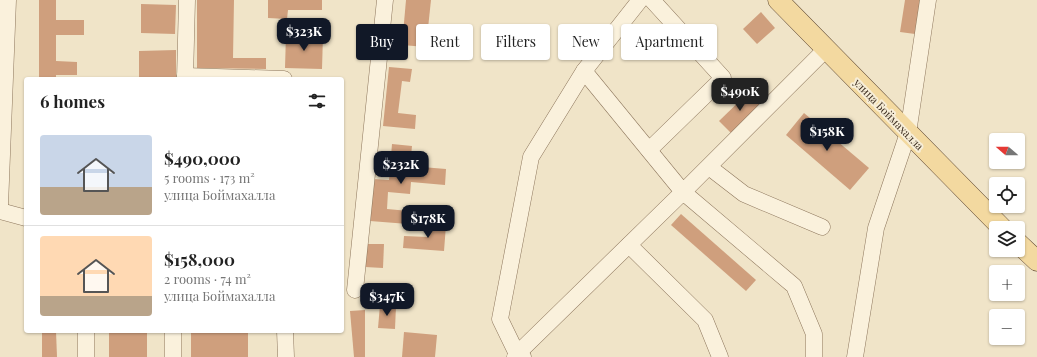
<!DOCTYPE html>
<meta charset="utf-8">
<style>
body{margin:0;font-family:"Playfair Display",serif;background:#f2f2f2;color:#222;height:100vh;display:flex;flex-direction:column;font-size:15px;white-space:nowrap}
*{box-sizing:border-box;margin:0}
p{font-size:13px;color:#767676}
.icon{flex:none;width:22px;height:22px;fill:none;stroke:currentColor;stroke-width:2;stroke-linecap:round;stroke-linejoin:round}
.map{position:relative;flex:1;overflow:hidden}
.panel{position:absolute;left:24px;top:77px;width:320px;height:256px;display:flex;flex-direction:column;background:#fff;border-radius:4px;box-shadow:0 1px 3px #0004}
.panel>*{flex:none}
.hud{position:absolute;left:356px;top:24px;width:380px;height:36px;display:flex;gap:8px}
.needle{width:26px;rotate:290deg}
.controls{position:absolute;left:989px;top:133px;display:grid;gap:8px}
.controls a{display:grid;place-items:center;width:36px;height:36px;border-radius:4px;background:#fff;box-shadow:0 1px 3px #0004;font-size:20px}
.price{position:absolute;translate:-50% -34px;padding:0 9px;border-radius:8px;background:#111827;color:#fff;font-size:13px;line-height:26px;filter:drop-shadow(0 1px 2px #0008)}
.price::after{content:'';position:absolute;left:50%;top:24px;width:12px;height:9px;margin-left:-6px;background:inherit;clip-path:polygon(0 0,100% 0,50% 100%)}
.price.selected{background:#222;color:#fff}
ul{padding:0;list-style:none}
li{display:flex;align-items:center;gap:12px;height:100px;padding:0 16px}
li+li{border-top:1px solid #e0e0e0}
li span{display:grid;place-items:center;flex:none;width:112px;height:80px;border-radius:4px;color:#555}
li>.icon{margin-inline-start:auto}
span .icon{width:48px;height:48px;fill:#fffc;stroke-width:1}
li b{font-size:17px}
h2{display:flex;justify-content:space-between;align-items:center;height:48px;padding:0 16px;font-size:17px}
.tag{padding:0 14px;border-radius:4px;background:#fff;box-shadow:0 1px 3px #0004;font-size:14px;line-height:36px}
.tag.selected{background:#111827;color:#fff}
.map>svg:first-child{display:block}
.building{fill:#cf9f7d}
.lines{fill:none;stroke-linecap:round;stroke-linejoin:round}
.minor-casing{stroke:#8d765c;stroke-width:17}
.major-casing{stroke:#5b4430;stroke-width:21}
.minor{stroke:#faf1dc;stroke-width:16}
.major{stroke:#f3d9a0;stroke-width:20}
.labels{text-anchor:middle;dominant-baseline:central;stroke-width:4;stroke-linejoin:round;paint-order:stroke}
.street-label{font-size:11px;fill:#3d2e20;stroke:#f7eed8}
</style>
<div class="map">
<svg width="1037" height="357" viewBox="0 0 1037 357">
<rect width="100%" height="100%" fill="#f0e4c8"/>
<g class="building">
<polygon points="39,0 56,0 56,20 84,20 84,35 56,35 56,61 77,62 77,75 56,75 56,79 39,79"/>
<polygon points="197,0 234,0 233,58 266,58 266,69 197,68"/>
<polygon points="268,0 322,0 322,10 288,10 287,19 268,18"/>
<polygon points="406,0 431,0 426,47 402,45"/>
<polygon points="905,0 920,0 915,34 900,32"/>
<polygon points="141,4 176,5 175,34 141,33"/>
<polygon points="761,12 775,28 757,44 743,29"/>
<polygon points="286,34 323,35 322,69 285,68"/>
<polygon points="176,50 176,79 139,79 139,51"/>
<polygon points="389,67 412,69 410,82 402,81 398,113 416,115 415,129 383,126"/>
<polygon points="749,92 761,104 731,133 719,121"/>
<polygon points="804,113 869,168 850,190 786,135"/>
<polygon points="392,144 412,146 410,166 446,169 445,185 411,182 410,194 388,192 387,209 409,211 408,224 370,221 373,179 389,180"/>
<polygon points="681,214 756,280 746,291 671,225"/>
<polygon points="428,224 446,225 444,251 403,248 404,236 428,237"/>
<polygon points="366,244 384,244 383,268 365,267"/>
<polygon points="380,305 396,306 395,329 378,328"/>
<polygon points="365,310 365,357 354,357 350,311"/>
<polygon points="42,331 56,331 57,357 42,357"/>
<rect x="109" y="331" width="38" height="26"/>
<rect x="191" y="331" width="57" height="26"/>
<polygon points="404,332 437,335 435,357 402,357"/>
</g>
<g class="lines">
<defs>
<g id="minor">
<polyline points="584,71 683,192 826,49"/>
<polyline points="185,76 284,79"/>
<polyline points="185,79 187,0"/>
<polyline points="649,150 723,78 652,0"/>
<polyline points="709,167 744,194 822,227"/>
<polyline points="0,206 8,0"/>
<polyline points="0,211 26,218"/>
<polyline points="629,245 705,320 720,357"/>
<polyline points="355,290 385,0"/>
<polyline points="86,331 86,357"/>
<polyline points="173,331 173,357"/>
<polyline points="285,331 286,357"/>
<polyline points="515,357 517,354 683,192 794,286 814,334 814,357"/>
<polyline points="523,357 517,354 500,319 531,157 584,71 640,0"/>
<polyline points="855,357 876,228 908,133 928,0"/>
</g>
<g id="major">
<polyline points="778,0 1002,228"/>
<polyline points="1018,243 1037,261"/>
</g>
</defs>
<use href="#minor" class="minor-casing"/>
<use href="#major" class="major-casing"/>
<use href="#minor" class="minor"/>
<use href="#major" class="major"/>
</g>
<g class="labels">
<g class="street-label">
<text transform="translate(889 114) rotate(46)">улица Боймахалла</text>
</g>
</g>
</svg>
<div class="controls">
<a><svg class="needle" viewBox="-14 -14 28 28"><path d="M0-13l5 13h-10z" fill="#e53935"/><path d="M0 13l5-13h-10z" fill="#767676"/></svg></a>
<a><svg class="icon" aria-label="locate" viewBox="0 0 24 24"><circle cx="12" cy="12" r="6"/><path d="M12 2v4M12 18v4M2 12h4M18 12h4"/></svg></a>
<a><svg class="icon" aria-label="layers" viewBox="0 0 24 24"><path d="M12 4l9 5-9 5-9-5zM3 14l9 5 9-5"/></svg></a>
<a>+</a>
<a>−</a>
</div>
<b class="price" style="left:304px;top:52px">$323K</b>
<b class="price selected" style="left:740px;top:112px">$490K</b>
<b class="price" style="left:827px;top:152px">$158K</b>
<b class="price" style="left:401px;top:185px">$232K</b>
<b class="price" style="left:428px;top:239px">$178K</b>
<b class="price" style="left:387px;top:317px">$347K</b>
<div class="hud">
<a class="tag selected">Buy</a>
<a class="tag">Rent</a>
<a class="tag">Filters</a>
<a class="tag">New</a>
<a class="tag">Apartment</a>
</div>
<section class="panel">
<h2>6 homes<svg class="icon" aria-label="filters" viewBox="0 0 24 24"><path d="M4 7h16M4 17h16"/><circle cx="9" cy="7" r="2"/><circle cx="15" cy="17" r="2"/></svg></h2>
<ul>
<li><span style="background:linear-gradient(#c9d6e8 65%,#b9a48a 0)"><svg class="icon" aria-label="home" viewBox="0 0 24 24"><path d="M3 11l9-7 9 7M6 9v11h12V9"/></svg></span><div><b>$490,000</b><p>5 rooms · 173 m²</p><p>улица Боймахалла</p></div></li>
<li><span style="background:linear-gradient(#ffd9b3 75%,#b9a48a 0)"><svg class="icon" aria-label="home" viewBox="0 0 24 24"><path d="M3 11l9-7 9 7M6 9v11h12V9"/></svg></span><div><b>$158,000</b><p>2 rooms · 74 m²</p><p>улица Боймахалла</p></div></li>
</ul>
</section>
</div>
